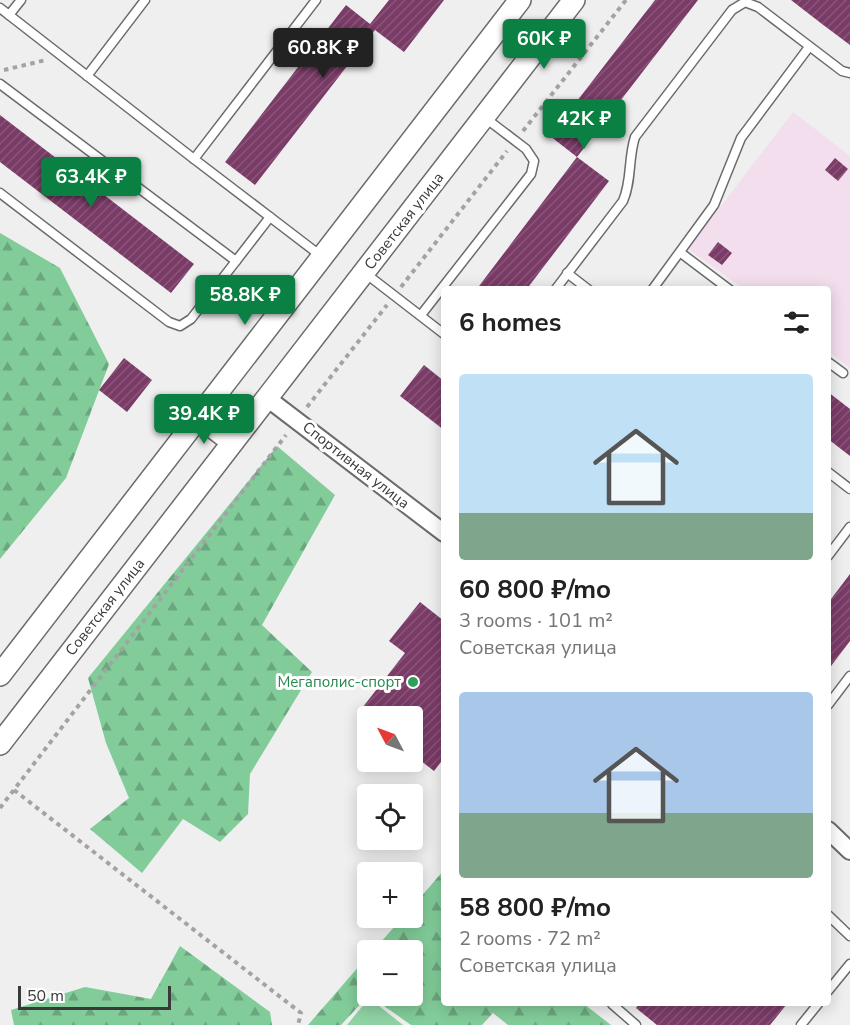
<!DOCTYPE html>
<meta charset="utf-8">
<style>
body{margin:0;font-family:"Nunito Sans",sans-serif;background:#f6f6f6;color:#222;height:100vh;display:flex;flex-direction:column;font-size:22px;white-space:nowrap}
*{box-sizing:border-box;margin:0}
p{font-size:20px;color:#767676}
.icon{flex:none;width:33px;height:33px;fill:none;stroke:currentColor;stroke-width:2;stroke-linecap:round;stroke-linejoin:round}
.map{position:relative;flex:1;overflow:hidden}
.panel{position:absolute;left:441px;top:286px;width:390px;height:720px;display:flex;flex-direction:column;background:#fff;border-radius:6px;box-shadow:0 3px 15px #0003}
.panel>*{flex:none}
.needle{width:39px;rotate:311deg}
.buttons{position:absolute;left:357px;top:706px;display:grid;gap:12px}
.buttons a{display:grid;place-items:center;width:66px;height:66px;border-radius:6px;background:#fff;box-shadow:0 3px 15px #0003;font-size:30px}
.scale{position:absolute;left:18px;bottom:15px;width:153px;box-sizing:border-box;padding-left:6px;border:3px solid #39393a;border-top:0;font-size:16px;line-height:21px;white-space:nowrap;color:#39393a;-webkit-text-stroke:4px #fff;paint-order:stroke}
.price{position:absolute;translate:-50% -51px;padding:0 14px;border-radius:6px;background:#0b8043;color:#fff;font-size:20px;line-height:39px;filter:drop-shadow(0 2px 3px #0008)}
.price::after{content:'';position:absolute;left:50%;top:36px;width:18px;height:14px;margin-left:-9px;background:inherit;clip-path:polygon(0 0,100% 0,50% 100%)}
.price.on{background:#222;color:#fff}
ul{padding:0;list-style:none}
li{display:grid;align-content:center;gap:12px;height:318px;padding:0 18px}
li span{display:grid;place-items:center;height:186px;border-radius:6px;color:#555}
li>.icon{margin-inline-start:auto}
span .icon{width:108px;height:108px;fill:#fffc;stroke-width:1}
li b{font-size:26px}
h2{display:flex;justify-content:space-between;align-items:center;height:72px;padding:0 18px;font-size:26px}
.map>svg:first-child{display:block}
.education{fill:#f3deee}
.forest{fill:url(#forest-firs)}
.pitch{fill:#8fd2a3}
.building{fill:url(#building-hatch)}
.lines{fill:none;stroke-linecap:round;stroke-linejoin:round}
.service-casing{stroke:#6b6b6c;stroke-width:11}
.minor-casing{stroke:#6b6b6c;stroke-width:20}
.tertiary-casing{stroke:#6b6b6c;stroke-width:24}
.path{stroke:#a3a3a4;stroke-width:4;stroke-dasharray:4.5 4.5;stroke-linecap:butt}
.service{stroke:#fff;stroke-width:8}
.minor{stroke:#fff;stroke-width:16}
.tertiary{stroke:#fff;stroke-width:21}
.leisure-dot{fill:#2e9e5b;stroke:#fff;stroke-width:2}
.labels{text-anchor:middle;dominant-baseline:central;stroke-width:6;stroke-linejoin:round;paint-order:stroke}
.street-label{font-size:15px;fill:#39393a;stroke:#fff}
.leisure-label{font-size:15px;fill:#27864d;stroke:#fff;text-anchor:end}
</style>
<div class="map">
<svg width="850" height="1025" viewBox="0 0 850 1025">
<defs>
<pattern id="forest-firs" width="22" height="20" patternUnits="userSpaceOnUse" patternTransform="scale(1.5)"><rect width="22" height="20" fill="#82cc99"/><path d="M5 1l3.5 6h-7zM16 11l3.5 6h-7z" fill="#6ba77e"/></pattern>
<pattern id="building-hatch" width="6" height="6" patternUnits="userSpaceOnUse" patternTransform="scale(1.5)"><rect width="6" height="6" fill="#7a3b67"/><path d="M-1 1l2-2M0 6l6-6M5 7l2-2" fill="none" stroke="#89567a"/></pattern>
</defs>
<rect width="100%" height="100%" fill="#efeff0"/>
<polygon class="education" points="793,112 850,156 850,368 828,351 828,290 744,289 688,249"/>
<g class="forest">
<polygon points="0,233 60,268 109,364 66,478 0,559"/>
<polygon points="277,446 335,495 262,625 312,672 250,774 248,814 220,842 183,819 142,873 90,829 129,798 106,743 88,678"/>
<polygon points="444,870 444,1004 584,1004 611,1025 508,1025 493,1013 482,1025 411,1025 370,996 412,996 412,951 373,951 402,918 412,918 413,906"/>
<polygon points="180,946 270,1012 272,1025 14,1025 11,1010 85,987 151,999"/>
<polygon points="367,957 368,996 341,1025 308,1025"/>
</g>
<polygon class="pitch" points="369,998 403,1025 347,1025"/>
<g class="building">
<polygon points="389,0 444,0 404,52 375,30 255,185 225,162 346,5 370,24"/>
<polygon points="655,0 698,0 577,157 609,181 526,290 476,290 577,157 550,136"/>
<polygon points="791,0 850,0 850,45 822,24"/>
<polygon points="0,115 194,264 171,293 0,162"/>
<polygon points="835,158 848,169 838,181 825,170"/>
<polygon points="718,242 732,253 722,265 708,255"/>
<polygon points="124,358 152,380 127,412 99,390"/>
<polygon points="424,365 444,381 444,430 400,396"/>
<polygon points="828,392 850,409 850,456 828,439"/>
<polygon points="850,574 850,641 828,670 828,603"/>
<polygon points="420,602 444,621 444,758 434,771 412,754 412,717 368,718 359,712 405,653 389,641"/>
<polygon points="639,1004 787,1004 770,1025 657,1025 636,1008"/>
</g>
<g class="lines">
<defs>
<g id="service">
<polyline points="0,8 9,15 21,0"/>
<polyline points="9,15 194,159"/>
<polyline points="87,76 145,0"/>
<polyline points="0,84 236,261 270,217 321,256"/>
<polyline points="0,193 169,322 180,326 191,319 236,261"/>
<polyline points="270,217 194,159 316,0"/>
<polyline points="681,253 730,290"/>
<polyline points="365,273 444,334"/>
<polyline points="567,273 589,290"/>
<path d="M555,290l68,-89c9,-20 5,-43 12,-64l97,-127 13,-8 13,5 84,64 8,2"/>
<polyline points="652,290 714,205 741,138 809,47"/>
<polyline points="421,315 531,174 534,161 526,149 484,117"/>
<polyline points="828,362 843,373"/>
<polyline points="828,472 850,489"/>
<polyline points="828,556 850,527"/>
<polyline points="828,705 850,676"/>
<polyline points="828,915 850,936"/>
<polyline points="828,991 850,964"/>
<polyline points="612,1004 636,1025"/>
<polyline points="801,1025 818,1004"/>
</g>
<g id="minor">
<polyline points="267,398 444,533"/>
<polyline points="828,830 850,851"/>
</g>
<g id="tertiary">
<polyline points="199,417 232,442"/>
<polyline points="0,675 520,0"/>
<polyline points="0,744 574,0"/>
</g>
</defs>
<use href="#service" class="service-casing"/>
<use href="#minor" class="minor-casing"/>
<use href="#tertiary" class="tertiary-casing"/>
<g class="path">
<polyline points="4,70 46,60"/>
<polyline points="523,131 626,0"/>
<polyline points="401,287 507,151"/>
<polyline points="307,407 387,305"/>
<polyline points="14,790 301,1013 298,1025"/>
<polyline points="0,808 286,435"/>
</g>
<use href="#service" class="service"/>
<use href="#minor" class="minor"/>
<use href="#tertiary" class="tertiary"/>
</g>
<circle class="leisure-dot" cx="413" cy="682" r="6"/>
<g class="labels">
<g class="street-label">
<text transform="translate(404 221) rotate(-52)">Советская улица</text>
<text transform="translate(356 465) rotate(38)">Спортивная улица</text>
<text transform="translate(105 607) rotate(-52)">Советская улица</text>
</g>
<g class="leisure-label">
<text x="401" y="682">Мегаполис-спорт</text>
</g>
</g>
</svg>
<div class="buttons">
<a><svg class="needle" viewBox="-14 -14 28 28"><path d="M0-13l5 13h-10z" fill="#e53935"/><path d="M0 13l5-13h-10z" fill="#767676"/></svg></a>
<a><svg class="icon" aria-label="locate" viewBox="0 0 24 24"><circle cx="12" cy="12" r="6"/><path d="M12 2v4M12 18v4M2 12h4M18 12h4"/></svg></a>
<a>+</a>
<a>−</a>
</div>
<div class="scale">50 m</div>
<b class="price" style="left:544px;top:70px">60K ₽</b>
<b class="price on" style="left:323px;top:79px">60.8K ₽</b>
<b class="price" style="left:584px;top:150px">42K ₽</b>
<b class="price" style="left:91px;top:208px">63.4K ₽</b>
<b class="price" style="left:245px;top:326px">58.8K ₽</b>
<b class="price" style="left:204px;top:445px">39.4K ₽</b>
<section class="panel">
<h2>6 homes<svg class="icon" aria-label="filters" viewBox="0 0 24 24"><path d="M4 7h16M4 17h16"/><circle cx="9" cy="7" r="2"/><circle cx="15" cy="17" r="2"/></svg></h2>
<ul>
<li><span style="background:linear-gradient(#bfe0f5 75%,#7fa58c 0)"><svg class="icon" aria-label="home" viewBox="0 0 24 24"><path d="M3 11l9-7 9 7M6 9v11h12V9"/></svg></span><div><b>60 800 ₽/mo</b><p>3 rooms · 101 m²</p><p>Советская улица</p></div></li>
<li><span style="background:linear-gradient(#a9c7e8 65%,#7fa58c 0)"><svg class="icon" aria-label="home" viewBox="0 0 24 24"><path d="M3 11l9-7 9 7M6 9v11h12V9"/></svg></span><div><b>58 800 ₽/mo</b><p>2 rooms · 72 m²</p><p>Советская улица</p></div></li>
</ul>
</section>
</div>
